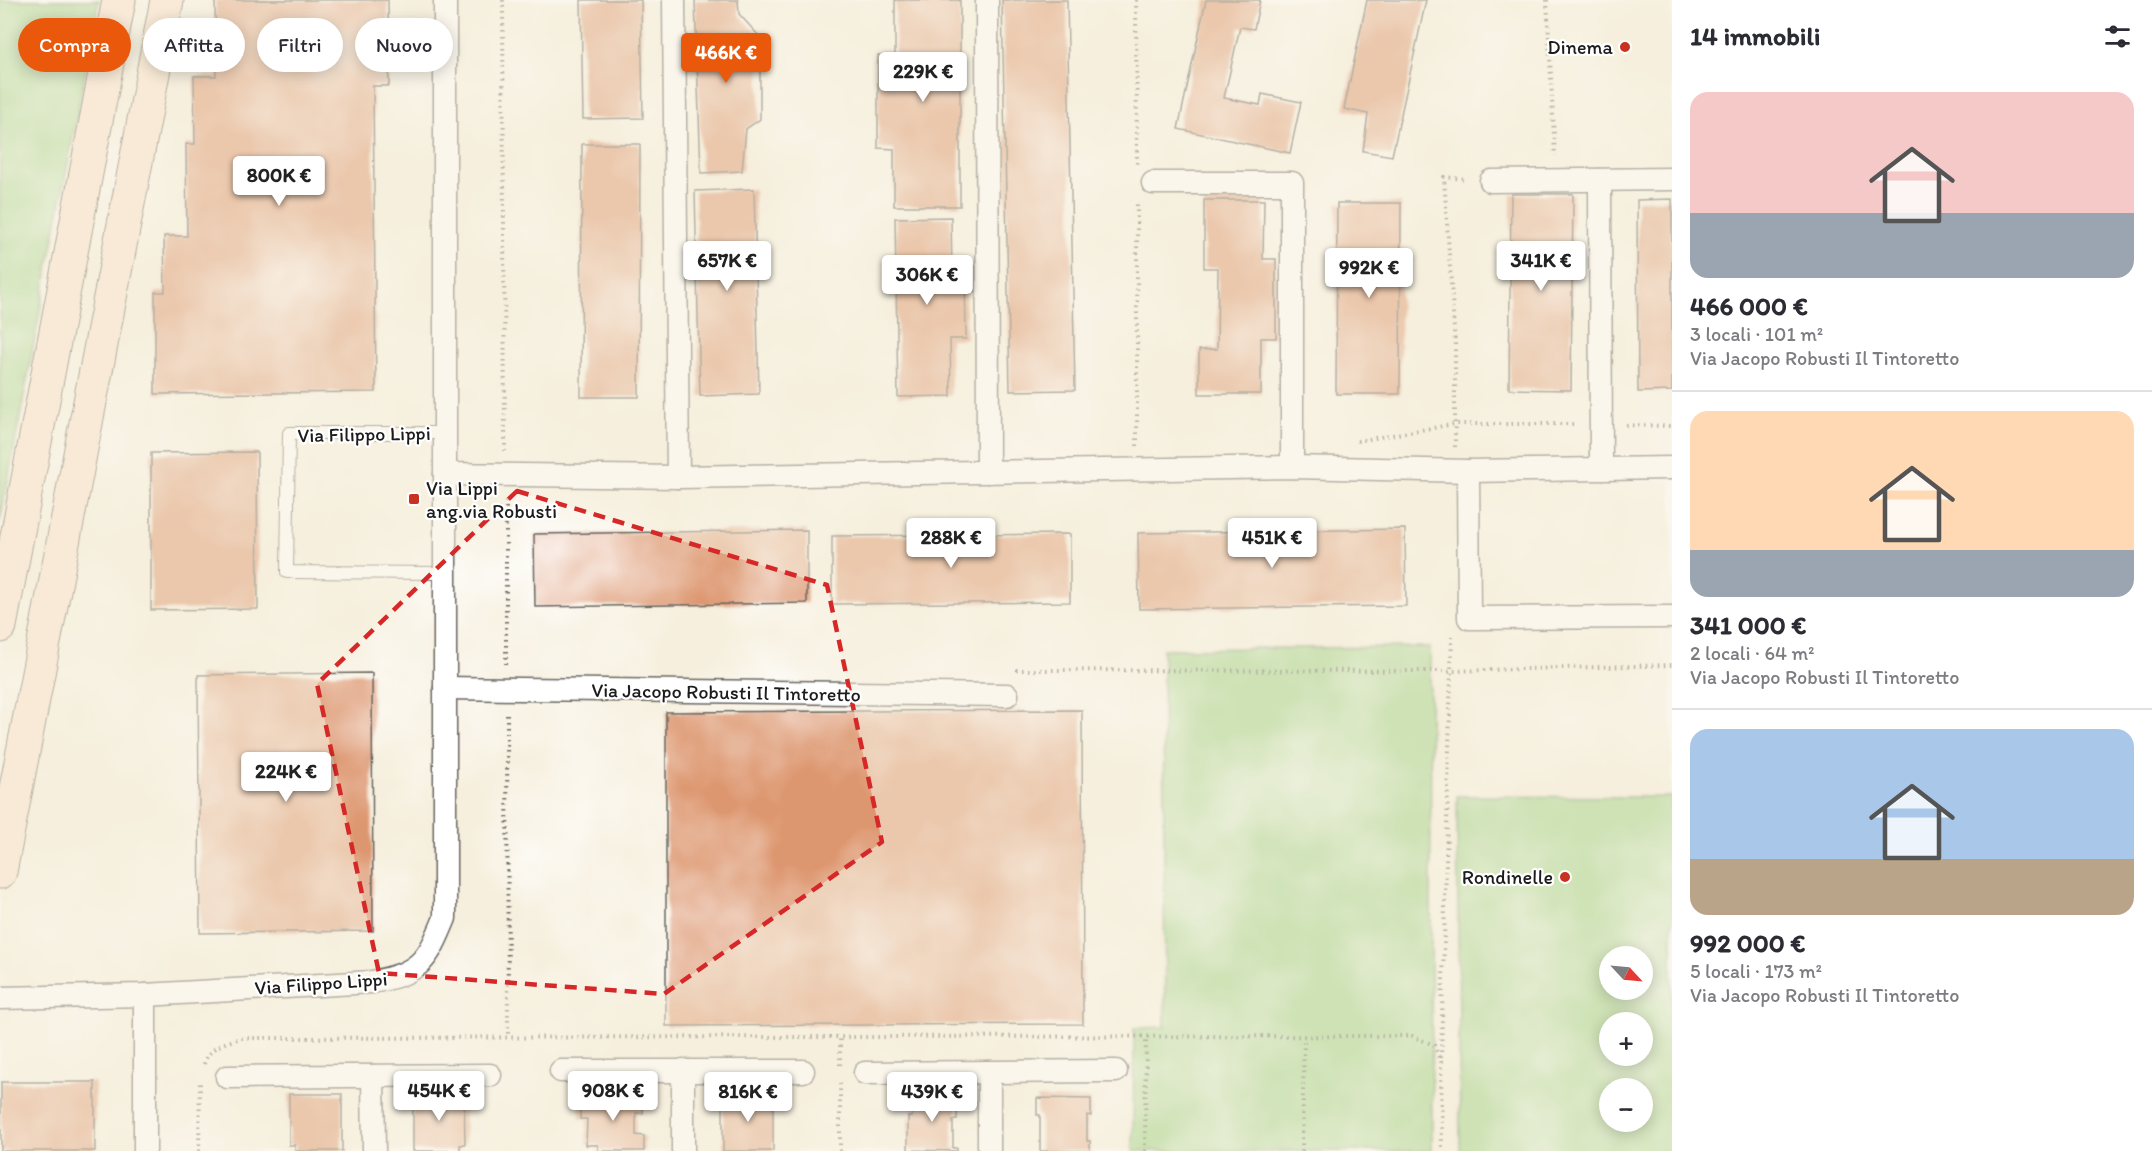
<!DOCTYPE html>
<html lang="it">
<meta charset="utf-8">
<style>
body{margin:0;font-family:Itim,sans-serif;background:#f7f7f7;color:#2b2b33;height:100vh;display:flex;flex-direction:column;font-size:22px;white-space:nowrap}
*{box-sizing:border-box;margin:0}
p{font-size:20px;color:#7c7c81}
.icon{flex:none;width:33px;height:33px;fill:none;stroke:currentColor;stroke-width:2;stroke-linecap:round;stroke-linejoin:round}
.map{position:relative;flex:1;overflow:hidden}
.sheet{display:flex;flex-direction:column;background:#fff;width:480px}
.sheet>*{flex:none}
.hud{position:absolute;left:18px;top:18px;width:570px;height:54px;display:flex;gap:12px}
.needle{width:39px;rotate:116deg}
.buttons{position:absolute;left:1599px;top:946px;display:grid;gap:12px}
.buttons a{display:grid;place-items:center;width:54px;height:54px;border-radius:50%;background:#fff;box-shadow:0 3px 15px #0003;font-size:30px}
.price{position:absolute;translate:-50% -51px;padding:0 14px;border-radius:6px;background:#fff;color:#222;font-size:20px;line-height:39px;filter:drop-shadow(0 2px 3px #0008)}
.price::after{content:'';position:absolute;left:50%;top:36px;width:18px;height:14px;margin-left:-9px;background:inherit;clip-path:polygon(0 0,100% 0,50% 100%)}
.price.selected{background:#ea580c;color:#fff}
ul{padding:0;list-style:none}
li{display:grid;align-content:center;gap:12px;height:318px;padding:0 18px}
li+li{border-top:2px solid #e1e1e2}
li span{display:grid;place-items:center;height:186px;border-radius:18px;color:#555}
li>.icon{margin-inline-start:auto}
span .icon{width:108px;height:108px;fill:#fffc;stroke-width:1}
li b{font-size:26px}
h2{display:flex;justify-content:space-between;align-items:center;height:72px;padding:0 18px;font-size:26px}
.chip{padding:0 21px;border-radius:27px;background:#fff;box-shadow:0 3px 15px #0003;font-size:21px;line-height:54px}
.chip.selected{background:#ea580c;color:#fff}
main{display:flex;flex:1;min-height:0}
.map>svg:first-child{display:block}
.green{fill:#9dd385;stroke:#5c7850;stroke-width:1.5;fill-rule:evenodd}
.building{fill:#dd9770}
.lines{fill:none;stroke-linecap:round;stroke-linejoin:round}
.lane-casing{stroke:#686660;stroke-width:14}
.street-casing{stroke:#686660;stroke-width:25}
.secondary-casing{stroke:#686660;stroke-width:35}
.path{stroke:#686660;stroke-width:4;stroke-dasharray:1.5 4.5;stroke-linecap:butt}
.lane{stroke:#fff;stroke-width:12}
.street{stroke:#fff;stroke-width:22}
.secondary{stroke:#fbe5cf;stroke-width:33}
.marked{fill:none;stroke:#d62828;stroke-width:4.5;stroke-dasharray:12 8;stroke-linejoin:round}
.poi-dot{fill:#c8321e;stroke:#fff;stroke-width:2}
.labels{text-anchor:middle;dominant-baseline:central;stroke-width:4.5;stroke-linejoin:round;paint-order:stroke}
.poi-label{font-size:20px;fill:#1c1c1c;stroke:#fff;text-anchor:end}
.street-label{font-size:20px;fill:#1c1c1c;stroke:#fff}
</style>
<main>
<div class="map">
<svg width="1672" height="1151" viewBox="0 0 1672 1151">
<rect width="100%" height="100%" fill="#fff"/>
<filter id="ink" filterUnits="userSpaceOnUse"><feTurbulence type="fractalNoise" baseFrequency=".0167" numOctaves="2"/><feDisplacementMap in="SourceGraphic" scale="12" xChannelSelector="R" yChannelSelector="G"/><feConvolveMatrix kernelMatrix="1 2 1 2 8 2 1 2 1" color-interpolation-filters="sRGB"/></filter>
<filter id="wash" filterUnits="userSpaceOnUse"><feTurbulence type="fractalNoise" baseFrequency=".008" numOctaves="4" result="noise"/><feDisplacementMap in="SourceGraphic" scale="24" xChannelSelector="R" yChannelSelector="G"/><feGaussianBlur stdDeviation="1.35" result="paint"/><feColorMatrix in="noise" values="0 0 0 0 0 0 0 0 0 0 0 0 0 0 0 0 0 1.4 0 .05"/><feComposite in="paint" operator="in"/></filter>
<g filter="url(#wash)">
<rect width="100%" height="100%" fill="#f6efdd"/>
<g class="green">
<polygon points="0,0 99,0 0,522"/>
<polygon points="1430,647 1432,1151 1133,1151 1134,1028 1165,1027 1163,649"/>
<path d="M1457,796l215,1v354h-212zM1610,957h32v33h-32zM1610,1023h32v33h-32zM1610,1089h32v33h-32z"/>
</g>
<g id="blocks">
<g class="building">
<polygon points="215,0 388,0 389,86 373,86 376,392 155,394 155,292 165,292 164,236 187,236 186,144 195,144 194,76 216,76"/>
<polygon points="581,0 641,0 643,118 583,119"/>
<polygon points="695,0 738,0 739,14 760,37 760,119 746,129 742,171 701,173"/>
<polygon points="895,0 960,0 960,206 894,206 894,149 878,148 878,55 895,55"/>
<polygon points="1002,0 1067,0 1075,390 1010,391"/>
<polygon points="1206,0 1260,0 1254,29 1240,27 1224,98 1260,105 1262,94 1301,102 1290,153 1178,129"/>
<polygon points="1367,0 1426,0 1392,156 1363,151 1368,114 1344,109"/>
<polygon points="582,144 640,144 639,397 581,397"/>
<polygon points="754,189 759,394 700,396 695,191"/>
<polygon points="1511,194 1573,194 1571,390 1509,389"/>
<polygon points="1672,199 1672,391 1638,392 1637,200"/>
<polygon points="1204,200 1264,200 1263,259 1276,259 1276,338 1261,338 1261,394 1199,394 1199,350 1217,349 1218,268 1204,268"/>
<polygon points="1337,203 1401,203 1400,394 1336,394"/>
<polygon points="951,217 952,274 965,274 966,339 950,339 951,396 898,397 895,218"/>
<polygon points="257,452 258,609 151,610 151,453"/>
<polygon points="1405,529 1406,606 1139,609 1138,533"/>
<polygon points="807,530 807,603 535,607 534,534"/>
<polygon points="1070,534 1070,602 832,604 832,536"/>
<polygon points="372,673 373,931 200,933 198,675"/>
<polygon points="1082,710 1083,1024 666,1026 666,712"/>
<rect x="1" y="1082" width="94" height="69"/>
<polygon points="289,1094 342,1094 342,1151 295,1151 295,1145 289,1145"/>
<polygon points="413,1094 464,1094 465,1144 460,1145 460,1151 413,1151"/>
<polygon points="598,1094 643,1095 643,1113 636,1113 636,1135 644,1136 644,1151 598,1151 598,1145 586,1145 587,1119 580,1119 580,1101 598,1101"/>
<rect x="723" y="1095" width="50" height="56"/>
<polygon points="912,1095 957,1095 957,1120 953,1120 953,1148 957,1148 957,1151 908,1150 908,1117 912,1117"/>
<polygon points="1037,1098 1091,1099 1091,1116 1087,1115 1087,1141 1090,1141 1090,1151 1040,1151 1040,1115 1037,1115"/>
</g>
</g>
</g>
<g filter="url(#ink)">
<use href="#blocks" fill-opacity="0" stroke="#686660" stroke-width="1.5"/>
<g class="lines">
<defs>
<polyline id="lane" points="445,573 287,572 289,433 445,433"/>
<g id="street">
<polyline points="674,0 678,477"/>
<polyline points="987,0 988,472"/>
<polyline points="1600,180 1601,468"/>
<polyline points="1491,181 1672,179"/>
<polyline points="1153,183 1292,183 1292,467"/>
<polyline points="1468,471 1469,618 1672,617"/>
<polyline points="445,474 678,477 1292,467 1468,471 1672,468"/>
<polyline points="445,688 1007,695"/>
<path d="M0,998l145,-3 227,-13c48,-9 55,-20 73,-64v-918"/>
<polyline points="683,1070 683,1151"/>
<polyline points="561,1071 803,1071"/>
<polyline points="989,1072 989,1151"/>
<polyline points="865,1073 1116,1071"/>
<polyline points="373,1076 374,1151"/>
<polyline points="227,1077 490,1075"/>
<polyline points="145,1151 145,995"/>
</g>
<g id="secondary">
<polyline points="0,626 119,0"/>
<polyline points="0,872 167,0"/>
</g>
</defs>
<use href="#lane" class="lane-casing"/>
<use href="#street" class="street-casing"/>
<use href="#secondary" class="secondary-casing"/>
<g class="path">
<polyline points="503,0 505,451"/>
<polyline points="1136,0 1137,164"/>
<polyline points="1547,0 1555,156"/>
<polyline points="1626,425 1672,426"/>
<polyline points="1357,441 1455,424 1576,424"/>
<polyline points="1137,446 1137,202"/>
<polyline points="1455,447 1455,344 1444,177 1467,179"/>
<polyline points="506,501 506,664"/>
<polyline points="1016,670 1451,671 1452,637"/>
<polyline points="507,714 508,1037"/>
<polyline points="1441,1058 1451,671 1672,665"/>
<path d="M204,1064c4,-17 23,-22 37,-26l1171,-2 22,9 7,17 1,89"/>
<polyline points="840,1065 840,1036"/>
<polyline points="199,1151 200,1080"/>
<polyline points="840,1151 840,1082"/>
<polyline points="1145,1151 1146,1037"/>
<polyline points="1302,1151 1304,1037"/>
</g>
<use href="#lane" class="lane"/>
<use href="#street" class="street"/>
<use href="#secondary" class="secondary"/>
</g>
</g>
<path d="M0 0H1672V1151H0ZM517,491l310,94 55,257 -218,152 -285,-21 -62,-289z" fill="#f6efdd" fill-opacity=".55" fill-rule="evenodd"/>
<path class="marked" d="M517,491l310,94 55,257 -218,152 -285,-21 -62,-289z"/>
<g class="poi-dot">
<circle cx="1625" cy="47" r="6"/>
<rect x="408" y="493" width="12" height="12" rx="3"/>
<circle cx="1565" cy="877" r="6"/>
</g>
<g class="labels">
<g class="poi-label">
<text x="1613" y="47">Dinema</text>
<text x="426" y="488" text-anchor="start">Via Lippi<tspan x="426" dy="23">ang.via Robusti</tspan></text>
<text x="1553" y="877">Rondinelle</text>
</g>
<g class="street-label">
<text transform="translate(364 434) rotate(-1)">Via Filippo Lippi</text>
<text transform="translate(726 692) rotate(1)">Via Jacopo Robusti Il Tintoretto</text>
<text transform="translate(321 983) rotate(-4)">Via Filippo Lippi</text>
</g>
</g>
</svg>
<div class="buttons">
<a><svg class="needle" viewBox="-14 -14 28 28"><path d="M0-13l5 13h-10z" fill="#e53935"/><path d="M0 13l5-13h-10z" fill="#7c7c81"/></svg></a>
<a>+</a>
<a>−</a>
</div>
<b class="price selected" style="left:726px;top:84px">466K €</b>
<b class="price" style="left:923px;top:103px">229K €</b>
<b class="price" style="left:279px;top:207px">800K €</b>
<b class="price" style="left:727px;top:292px">657K €</b>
<b class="price" style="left:1541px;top:292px">341K €</b>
<b class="price" style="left:1369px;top:299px">992K €</b>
<b class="price" style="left:927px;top:306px">306K €</b>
<b class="price" style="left:951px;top:569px">288K €</b>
<b class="price" style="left:1272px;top:569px">451K €</b>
<b class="price" style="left:286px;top:803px">224K €</b>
<b class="price" style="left:439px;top:1122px">454K €</b>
<b class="price" style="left:613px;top:1122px">908K €</b>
<b class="price" style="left:748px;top:1123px">816K €</b>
<b class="price" style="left:932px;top:1123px">439K €</b>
<div class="hud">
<a class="chip selected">Compra</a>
<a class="chip">Affitta</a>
<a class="chip">Filtri</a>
<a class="chip">Nuovo</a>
</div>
</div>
<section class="sheet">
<h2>14 immobili<svg class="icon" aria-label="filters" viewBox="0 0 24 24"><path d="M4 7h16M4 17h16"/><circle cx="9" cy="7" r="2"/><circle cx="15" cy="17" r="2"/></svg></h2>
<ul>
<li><span style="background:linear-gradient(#f6c9c9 65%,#9aa5b1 0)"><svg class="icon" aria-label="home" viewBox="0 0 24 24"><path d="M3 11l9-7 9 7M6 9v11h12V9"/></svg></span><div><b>466 000 €</b><p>3 locali · 101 m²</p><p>Via Jacopo Robusti Il Tintoretto</p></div></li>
<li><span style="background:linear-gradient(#ffd9b3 75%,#9aa5b1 0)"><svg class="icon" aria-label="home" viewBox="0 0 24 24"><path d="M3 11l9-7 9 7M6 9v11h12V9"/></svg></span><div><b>341 000 €</b><p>2 locali · 64 m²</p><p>Via Jacopo Robusti Il Tintoretto</p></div></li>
<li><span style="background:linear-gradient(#a9c7e8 70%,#b9a48a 0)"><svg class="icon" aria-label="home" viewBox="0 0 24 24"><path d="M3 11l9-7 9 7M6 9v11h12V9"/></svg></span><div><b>992 000 €</b><p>5 locali · 173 m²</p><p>Via Jacopo Robusti Il Tintoretto</p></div></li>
</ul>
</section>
</main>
